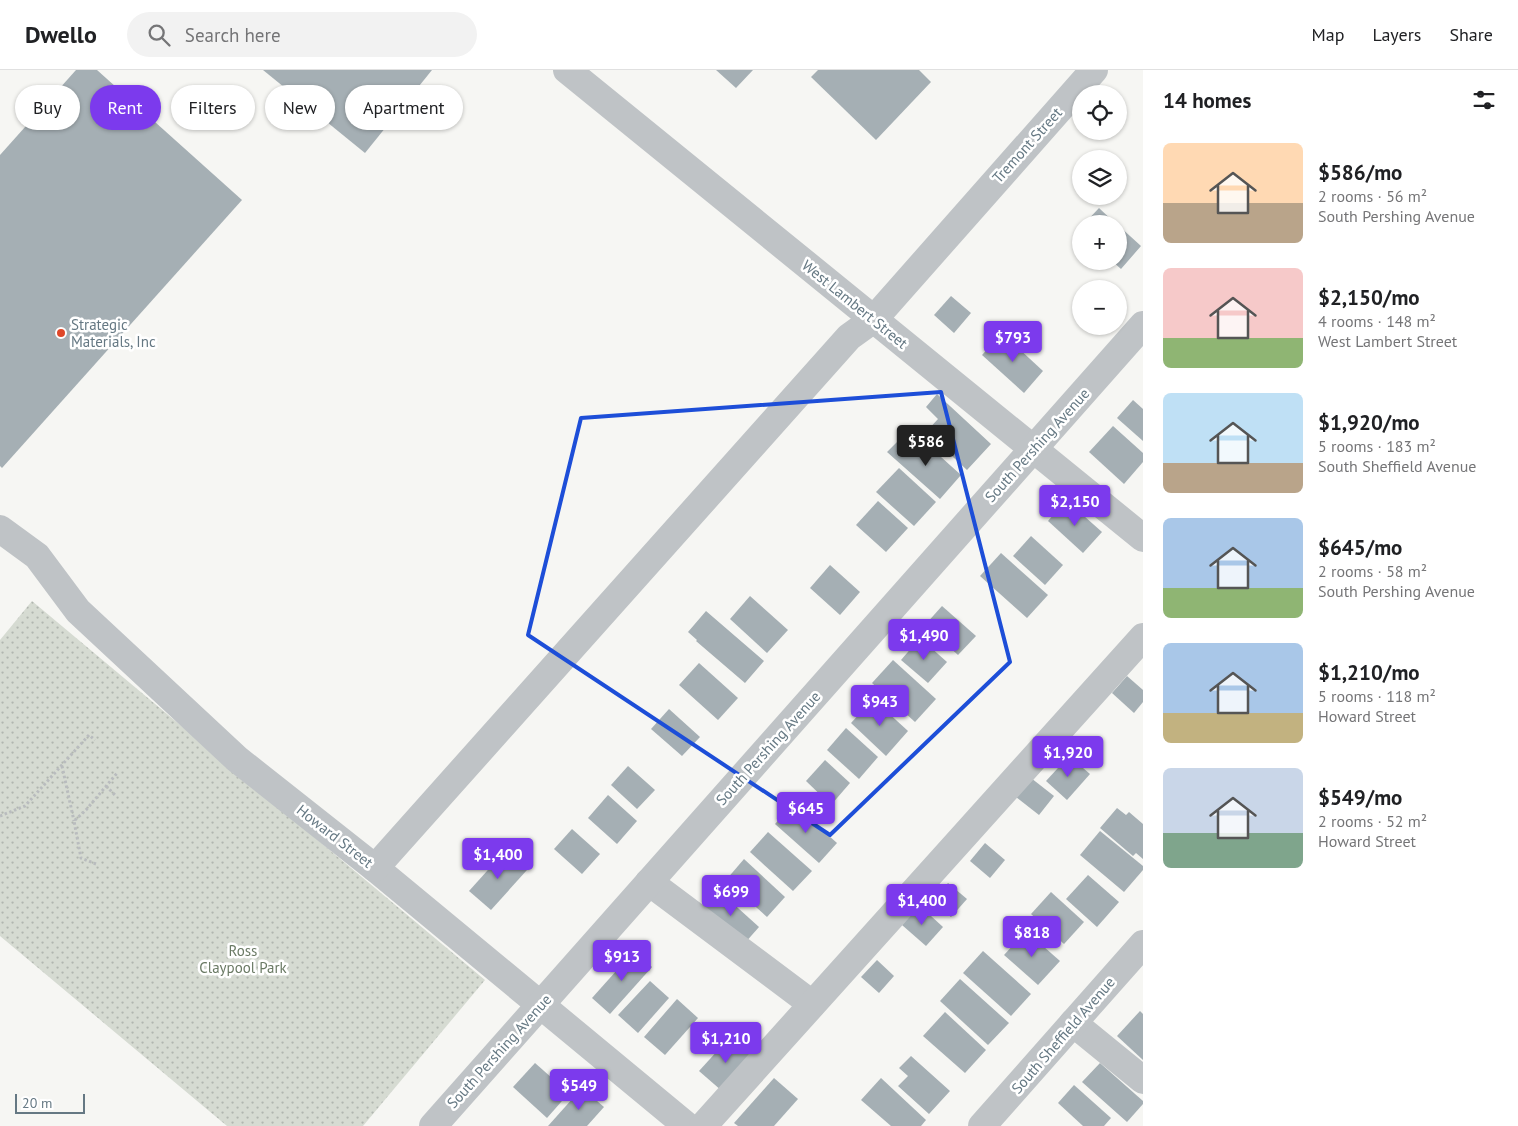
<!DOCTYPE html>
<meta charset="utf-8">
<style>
body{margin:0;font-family:"PT Sans",sans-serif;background:#f2f2f2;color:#202124;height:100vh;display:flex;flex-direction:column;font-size:19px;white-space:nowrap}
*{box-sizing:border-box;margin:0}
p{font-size:16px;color:#757577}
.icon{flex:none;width:28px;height:28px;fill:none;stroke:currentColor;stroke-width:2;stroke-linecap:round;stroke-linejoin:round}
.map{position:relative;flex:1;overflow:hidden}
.side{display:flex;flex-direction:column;background:#fff;width:375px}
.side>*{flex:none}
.top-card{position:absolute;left:15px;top:15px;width:475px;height:45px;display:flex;gap:10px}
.controls{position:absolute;left:1072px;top:15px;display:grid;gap:10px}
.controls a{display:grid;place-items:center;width:55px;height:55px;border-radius:50%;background:#fff;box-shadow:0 1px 4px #0004;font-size:25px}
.scale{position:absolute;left:15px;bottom:12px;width:70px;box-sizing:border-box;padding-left:5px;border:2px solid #657883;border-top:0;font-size:14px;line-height:18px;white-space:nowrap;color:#657883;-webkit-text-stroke:4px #fff;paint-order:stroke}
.price{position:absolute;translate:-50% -42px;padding:0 11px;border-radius:5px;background:#7c3aed;color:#fff;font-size:16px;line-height:32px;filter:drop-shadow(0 1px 2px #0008)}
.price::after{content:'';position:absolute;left:50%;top:30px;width:15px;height:11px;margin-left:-8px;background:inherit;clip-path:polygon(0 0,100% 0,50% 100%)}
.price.on{background:#222;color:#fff}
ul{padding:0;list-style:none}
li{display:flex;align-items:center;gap:15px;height:125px;padding:0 20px}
li span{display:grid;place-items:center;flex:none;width:140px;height:100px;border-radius:8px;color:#555}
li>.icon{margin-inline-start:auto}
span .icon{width:60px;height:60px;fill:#fffc;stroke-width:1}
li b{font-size:21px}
h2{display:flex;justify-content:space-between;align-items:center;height:60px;padding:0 20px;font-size:21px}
.chip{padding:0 18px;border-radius:22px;background:#fff;box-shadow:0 1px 4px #0004;font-size:18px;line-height:45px}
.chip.on{background:#7c3aed;color:#fff}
header{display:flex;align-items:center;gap:30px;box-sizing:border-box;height:70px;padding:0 25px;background:#fff;border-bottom:1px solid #e0e0e0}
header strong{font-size:24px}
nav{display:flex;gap:28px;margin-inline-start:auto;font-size:18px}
.search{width:350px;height:45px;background:#f2f2f2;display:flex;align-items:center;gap:12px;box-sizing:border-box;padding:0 18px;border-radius:28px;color:#757577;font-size:19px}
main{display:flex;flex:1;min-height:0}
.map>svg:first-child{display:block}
.park{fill:url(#park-dots)}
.building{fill:#a5afb4}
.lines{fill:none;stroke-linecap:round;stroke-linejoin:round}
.path{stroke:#b9bcbe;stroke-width:3;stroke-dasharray:2.5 2.5;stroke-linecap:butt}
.minor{stroke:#bfc3c6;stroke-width:28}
.marked{fill:none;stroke:#1d4ed8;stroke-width:4;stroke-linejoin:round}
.poi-dot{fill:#df4729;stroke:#fff;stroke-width:2}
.labels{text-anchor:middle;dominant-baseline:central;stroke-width:5;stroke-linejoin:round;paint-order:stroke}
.street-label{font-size:15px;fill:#657883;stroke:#fff}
.poi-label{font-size:15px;fill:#657883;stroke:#fff;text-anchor:start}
.park-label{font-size:15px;fill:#6a7a64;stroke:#fff}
</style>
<header>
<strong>Dwello</strong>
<div class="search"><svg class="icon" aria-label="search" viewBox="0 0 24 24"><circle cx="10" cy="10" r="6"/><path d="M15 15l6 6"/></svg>Search here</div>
<nav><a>Map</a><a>Layers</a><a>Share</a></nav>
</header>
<main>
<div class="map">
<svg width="1143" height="1056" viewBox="0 0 1143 1056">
<defs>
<pattern id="park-dots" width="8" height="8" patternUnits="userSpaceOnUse" patternTransform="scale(1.25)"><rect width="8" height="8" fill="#d6dbd2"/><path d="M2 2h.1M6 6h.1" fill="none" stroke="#b1b6b0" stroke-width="1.8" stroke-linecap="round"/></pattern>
</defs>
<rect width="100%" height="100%" fill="#f6f6f3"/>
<polygon class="park" points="32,531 485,910 363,1056 227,1056 0,866 0,570"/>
<g class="building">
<polygon points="76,0 97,0 242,130 2,398 0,396 0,85"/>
<polygon points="263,0 432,0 365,83"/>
<polygon points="716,0 753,0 736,18"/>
<polygon points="818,0 919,0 931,12 876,70 811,7"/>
<polygon points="1099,138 1116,154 1084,154"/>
<polygon points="1119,156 1141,176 1121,199 1112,191 1119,191"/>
<polygon points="951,226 971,243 954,263 934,245"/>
<polygon points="1002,263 1043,301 1024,323 982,285"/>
<polygon points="937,324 991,374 967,400 926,362 938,349 926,337"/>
<polygon points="1133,330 1143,339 1143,371 1117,348"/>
<polygon points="1113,356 1143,383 1143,392 1124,414 1089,382"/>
<polygon points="921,369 961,405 940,429 887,382 898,371 909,381"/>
<polygon points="899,398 936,432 914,456 876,422"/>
<polygon points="1066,430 1102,462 1083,483 1048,451"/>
<polygon points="878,431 908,458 886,482 856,455"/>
<polygon points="1031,466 1063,495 1045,515 1013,486"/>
<polygon points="1001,483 1048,525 1027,548 980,506"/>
<polygon points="830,495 860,522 840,545 810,518"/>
<polygon points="750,526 788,560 767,583 730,549"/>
<polygon points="942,536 976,566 958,585 925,555"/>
<polygon points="706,541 764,591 745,613 696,571 697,570 688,562"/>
<polygon points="920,568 947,592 928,613 901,590"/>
<polygon points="893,590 936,629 915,652 872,613"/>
<polygon points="699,593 738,628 718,650 679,615"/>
<polygon points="1127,606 1143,620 1143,632 1134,643 1112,623"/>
<polygon points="873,629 908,661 886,686 851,653"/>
<polygon points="669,639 700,667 682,686 651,659"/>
<polygon points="846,658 878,687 859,709 827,680"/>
<polygon points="1069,686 1090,704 1067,730 1046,711"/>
<polygon points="825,690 850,713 831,735 806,711"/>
<polygon points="628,696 655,720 637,739 611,715"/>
<polygon points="1031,708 1054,726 1039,745 1016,727"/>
<polygon points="608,725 637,751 617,774 588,748"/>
<polygon points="793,734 837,773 819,793 775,754"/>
<polygon points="1117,738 1126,745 1129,742 1143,754 1143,789 1136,783 1133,786 1100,758"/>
<polygon points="572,759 600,784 582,804 554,779"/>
<polygon points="1100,761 1143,796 1143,800 1124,822 1080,785"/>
<polygon points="768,762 812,801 793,821 750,782"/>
<polygon points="985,773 1005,790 990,808 970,791"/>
<polygon points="505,781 527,800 491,840 469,821"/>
<polygon points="744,789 785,827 767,847 726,810"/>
<polygon points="1088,805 1119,832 1097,857 1066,829"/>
<polygon points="948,813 967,829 951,847 932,831"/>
<polygon points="718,820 759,857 744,874 702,837"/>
<polygon points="1051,822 1084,852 1064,874 1031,844"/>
<polygon points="919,835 943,857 926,876 902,855"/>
<polygon points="1026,861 1060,891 1038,915 1004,885"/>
<polygon points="634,881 652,897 610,944 592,928"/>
<polygon points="983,881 1031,924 1011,946 963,903"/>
<polygon points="877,890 894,906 879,923 861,907"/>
<polygon points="960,909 1009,953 988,975 940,931"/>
<polygon points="650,911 669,928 638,963 618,945"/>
<polygon points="677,929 698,948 665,985 644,967"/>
<polygon points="1140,941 1143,944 1143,990 1117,966"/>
<polygon points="945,942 986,980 965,1003 923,966"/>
<polygon points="730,967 753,987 722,1021 699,1001"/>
<polygon points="911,986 950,1021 929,1044 898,1016 908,1006 899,998"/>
<polygon points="535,993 569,1023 547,1048 513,1017"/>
<polygon points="1100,993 1143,1031 1143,1034 1127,1052 1082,1012"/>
<polygon points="774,1008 798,1029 774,1056 738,1056 734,1053"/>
<polygon points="881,1008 926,1050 921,1056 891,1056 861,1030"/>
<polygon points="1074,1015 1111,1048 1104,1056 1083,1056 1058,1033"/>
<polygon points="582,1018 604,1037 587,1056 548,1056"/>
</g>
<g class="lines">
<g class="path">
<polyline points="62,696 74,751"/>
<polyline points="106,716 116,726"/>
<polyline points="0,746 25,736 89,665 95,670"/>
<polyline points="96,794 81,788 74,751 86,740 118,702"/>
</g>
<g class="minor">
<polyline points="567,0 1143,468"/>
<polyline points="0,459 37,486 78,541 237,689 375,798 687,1056"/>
<polyline points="375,798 849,267 874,249 1094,0"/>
<polyline points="649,812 812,934"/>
<polyline points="1073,953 1143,1010"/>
<polyline points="433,1056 1143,255"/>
<polyline points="703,1056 1143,567"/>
<polyline points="982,1056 1143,874"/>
</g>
</g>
<path class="marked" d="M941,322l69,270 -180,173 -302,-200 53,-217z"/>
<circle class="poi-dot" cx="61" cy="263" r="5"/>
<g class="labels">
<g class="street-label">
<text transform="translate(1027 75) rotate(-48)">Tremont Street</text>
<text transform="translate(855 234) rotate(39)">West Lambert Street</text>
<text transform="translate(1037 375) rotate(-48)">South Pershing Avenue</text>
<text transform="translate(768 678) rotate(-48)">South Pershing Avenue</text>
<text transform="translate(335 766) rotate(38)">Howard Street</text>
<text transform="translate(1063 965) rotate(-49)">South Sheffield Avenue</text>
<text transform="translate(499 981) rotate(-48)">South Pershing Avenue</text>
</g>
<g class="poi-label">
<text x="71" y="254">Strategic<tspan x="71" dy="17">Materials, Inc</tspan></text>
</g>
<g class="park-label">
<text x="243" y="880">Ross<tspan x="243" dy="17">Claypool Park</tspan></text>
</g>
</g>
</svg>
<div class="controls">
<a><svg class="icon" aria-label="locate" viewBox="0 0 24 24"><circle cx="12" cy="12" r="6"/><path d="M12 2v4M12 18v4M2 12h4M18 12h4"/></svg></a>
<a><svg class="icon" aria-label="layers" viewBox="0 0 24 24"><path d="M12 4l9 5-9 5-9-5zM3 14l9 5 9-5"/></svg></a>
<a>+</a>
<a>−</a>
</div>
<div class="scale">20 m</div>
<b class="price" style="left:1013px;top:293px">$793</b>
<b class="price on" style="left:926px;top:397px">$586</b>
<b class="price" style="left:1075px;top:457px">$2,150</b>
<b class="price" style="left:924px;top:591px">$1,490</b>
<b class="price" style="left:880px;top:657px">$943</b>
<b class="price" style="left:1068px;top:708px">$1,920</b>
<b class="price" style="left:806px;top:764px">$645</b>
<b class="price" style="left:498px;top:810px">$1,400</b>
<b class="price" style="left:731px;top:847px">$699</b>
<b class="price" style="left:922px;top:856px">$1,400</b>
<b class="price" style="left:1032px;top:888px">$818</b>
<b class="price" style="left:622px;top:912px">$913</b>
<b class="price" style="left:726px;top:994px">$1,210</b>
<b class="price" style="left:579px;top:1041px">$549</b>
<div class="top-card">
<a class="chip">Buy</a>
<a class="chip on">Rent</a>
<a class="chip">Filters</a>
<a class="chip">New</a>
<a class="chip">Apartment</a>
</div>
</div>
<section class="side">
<h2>14 homes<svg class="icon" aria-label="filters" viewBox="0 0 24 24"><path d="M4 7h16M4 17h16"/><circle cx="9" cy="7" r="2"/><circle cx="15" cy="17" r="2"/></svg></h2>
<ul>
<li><span style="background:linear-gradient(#ffd9b3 60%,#b9a48a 0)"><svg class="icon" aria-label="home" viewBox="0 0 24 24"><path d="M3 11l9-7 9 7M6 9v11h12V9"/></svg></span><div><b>$586/mo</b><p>2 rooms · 56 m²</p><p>South Pershing Avenue</p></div></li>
<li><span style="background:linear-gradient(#f6c9c9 70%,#8fb573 0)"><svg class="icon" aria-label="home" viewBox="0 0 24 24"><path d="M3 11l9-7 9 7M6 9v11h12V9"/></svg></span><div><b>$2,150/mo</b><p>4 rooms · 148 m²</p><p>West Lambert Street</p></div></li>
<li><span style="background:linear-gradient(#bfe0f5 70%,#b9a48a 0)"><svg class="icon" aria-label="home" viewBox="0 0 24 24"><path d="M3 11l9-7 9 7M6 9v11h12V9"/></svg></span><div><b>$1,920/mo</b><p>5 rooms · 183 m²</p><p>South Sheffield Avenue</p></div></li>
<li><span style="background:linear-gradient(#a9c7e8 70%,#8fb573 0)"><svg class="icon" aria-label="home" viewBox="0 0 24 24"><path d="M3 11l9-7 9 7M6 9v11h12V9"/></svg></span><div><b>$645/mo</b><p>2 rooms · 58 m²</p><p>South Pershing Avenue</p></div></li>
<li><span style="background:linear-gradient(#a9c7e8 70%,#c2b280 0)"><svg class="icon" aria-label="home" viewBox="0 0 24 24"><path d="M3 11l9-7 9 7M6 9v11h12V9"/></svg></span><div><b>$1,210/mo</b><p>5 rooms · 118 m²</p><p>Howard Street</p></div></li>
<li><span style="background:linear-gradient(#c9d6e8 65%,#7fa58c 0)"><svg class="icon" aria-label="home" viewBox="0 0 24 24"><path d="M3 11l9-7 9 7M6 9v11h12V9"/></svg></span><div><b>$549/mo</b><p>2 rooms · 52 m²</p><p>Howard Street</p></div></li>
</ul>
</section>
</main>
